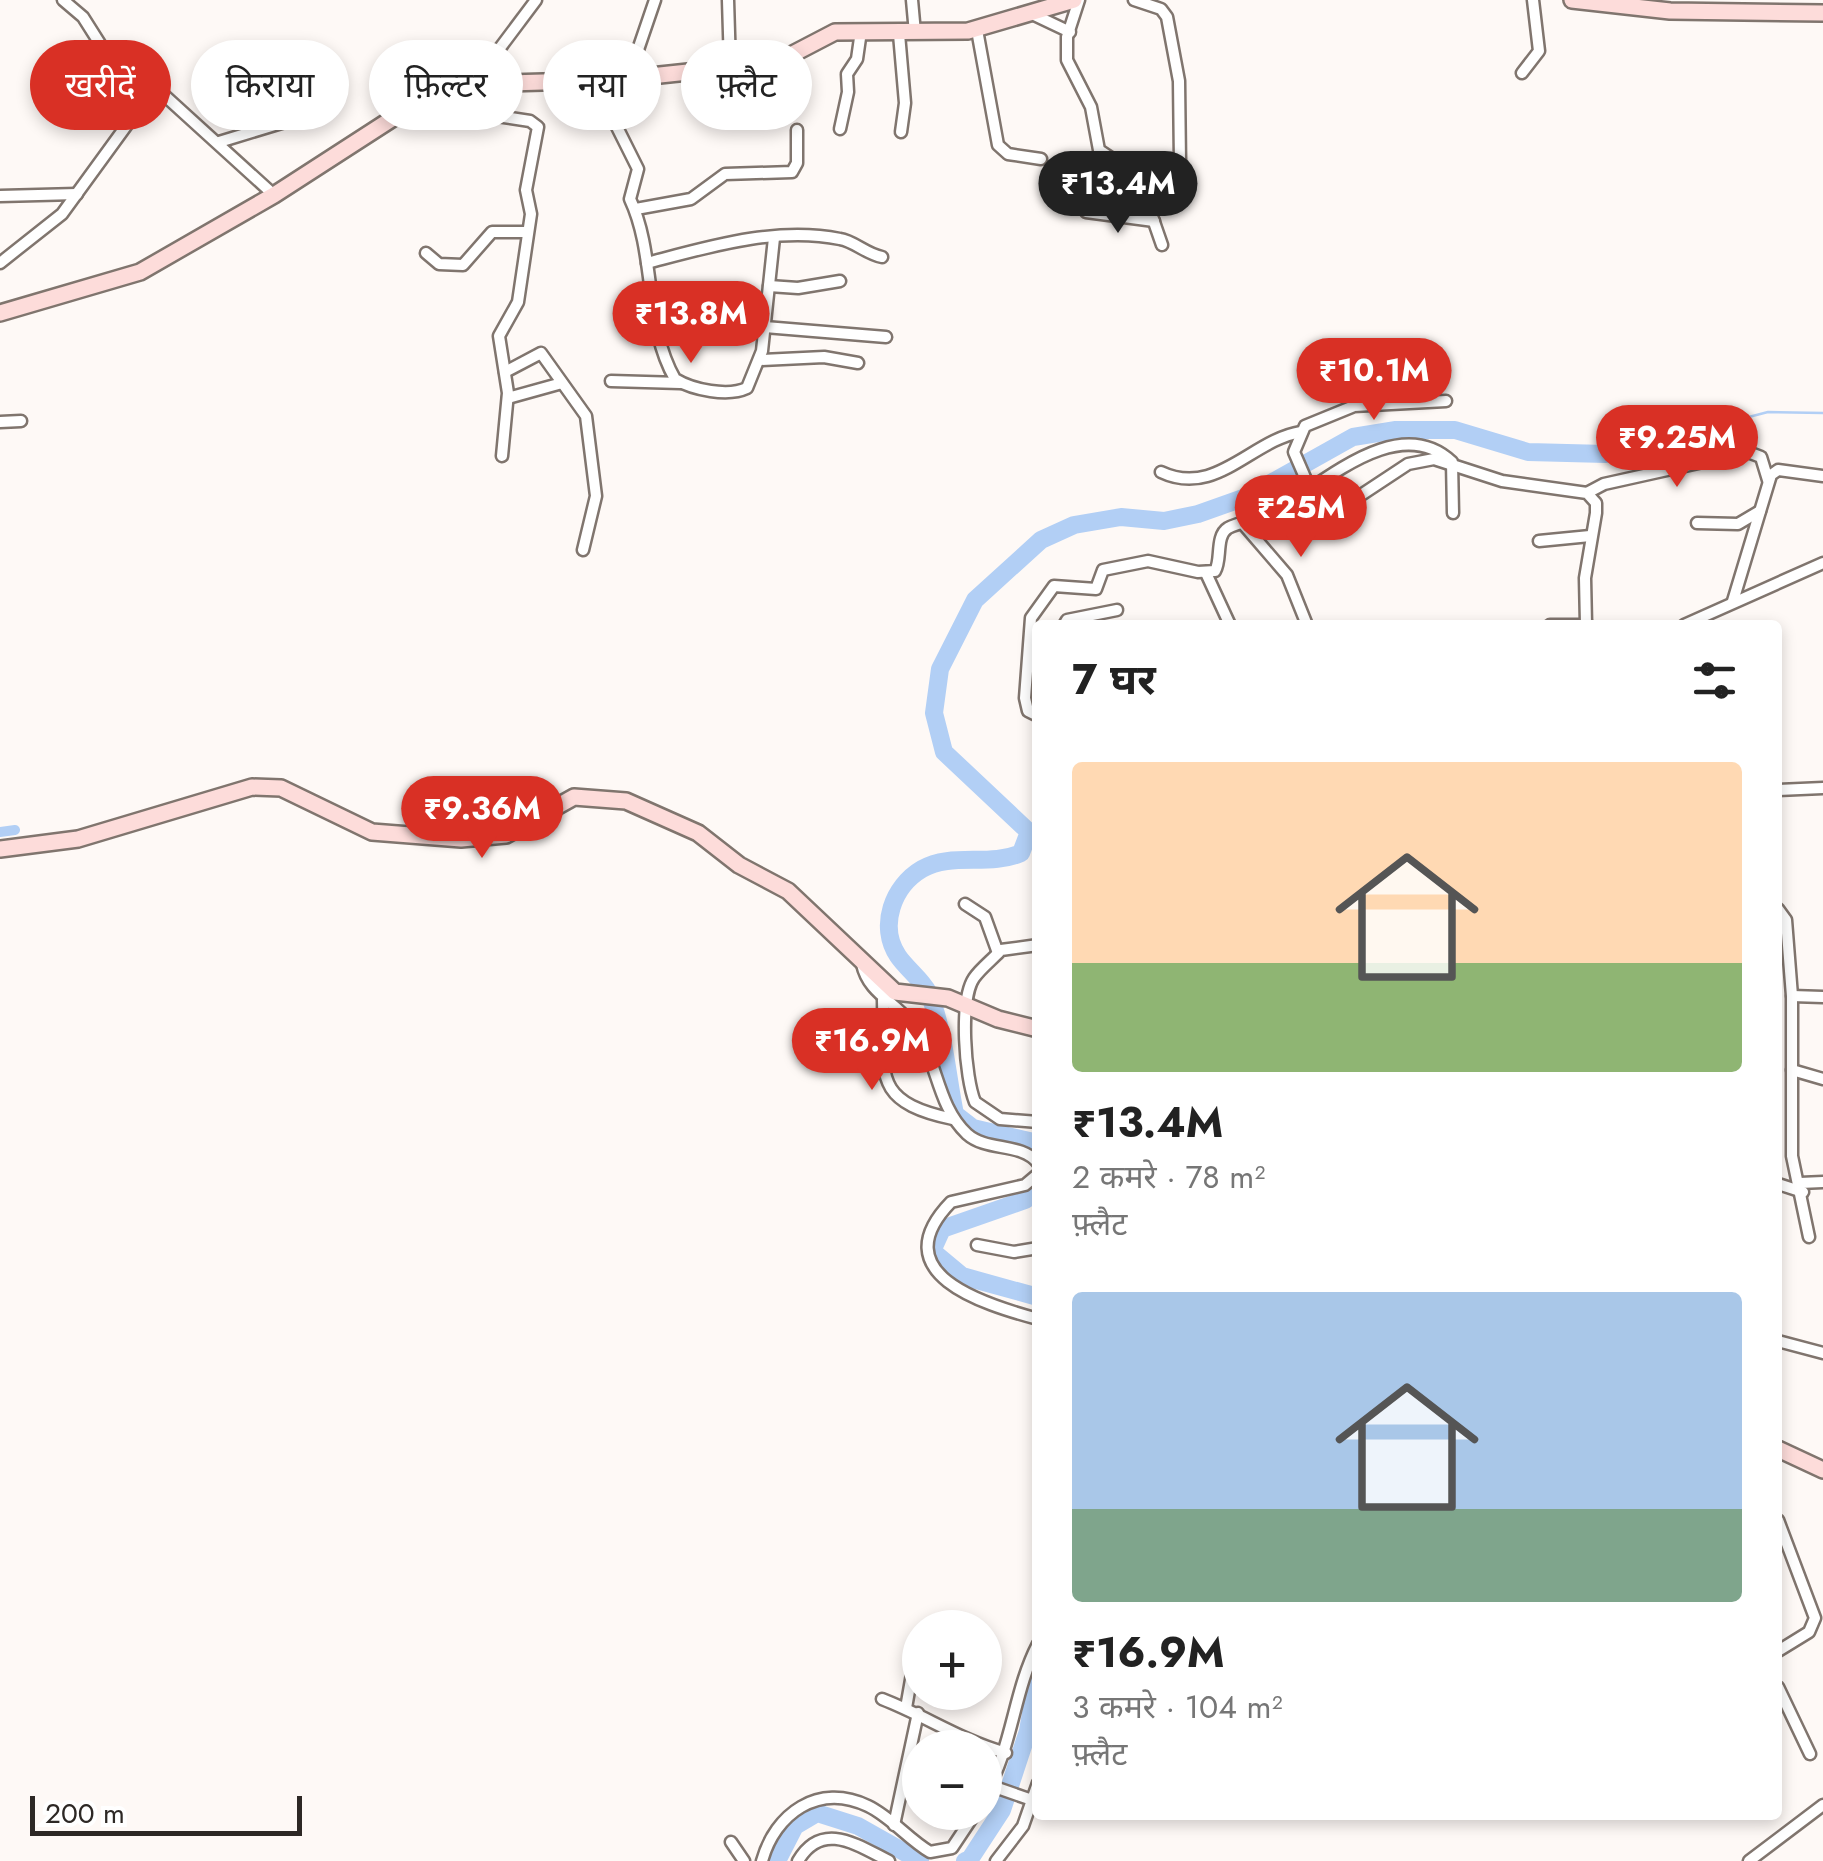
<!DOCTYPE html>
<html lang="hi">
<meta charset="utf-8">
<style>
body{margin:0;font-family:Jost,"Noto Sans Devanagari",sans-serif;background:#f2f2f2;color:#222;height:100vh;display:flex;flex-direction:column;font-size:38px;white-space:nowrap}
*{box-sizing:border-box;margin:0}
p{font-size:32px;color:#767676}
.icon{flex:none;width:55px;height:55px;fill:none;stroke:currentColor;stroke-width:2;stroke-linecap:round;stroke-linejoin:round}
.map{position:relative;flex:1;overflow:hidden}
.drawer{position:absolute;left:1032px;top:620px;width:750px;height:1200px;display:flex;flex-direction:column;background:#fff;border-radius:10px;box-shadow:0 5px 15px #0003}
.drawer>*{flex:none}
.guide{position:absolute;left:30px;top:40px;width:852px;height:90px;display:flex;gap:20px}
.controls{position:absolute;left:902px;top:1610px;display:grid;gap:20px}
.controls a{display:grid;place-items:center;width:100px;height:100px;border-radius:50%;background:#fff;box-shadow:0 5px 15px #0003;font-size:50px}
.scale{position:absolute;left:30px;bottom:25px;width:272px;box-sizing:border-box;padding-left:10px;border:5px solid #2d2825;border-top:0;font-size:28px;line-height:35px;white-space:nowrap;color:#2d2825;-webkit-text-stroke:8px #fff;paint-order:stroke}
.price{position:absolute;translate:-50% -85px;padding:0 22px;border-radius:35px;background:#d93025;color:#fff;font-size:32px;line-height:65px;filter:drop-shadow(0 2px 5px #0008)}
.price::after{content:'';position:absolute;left:50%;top:60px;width:30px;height:22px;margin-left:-15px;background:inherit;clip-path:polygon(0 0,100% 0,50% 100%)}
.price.current{background:#222;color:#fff}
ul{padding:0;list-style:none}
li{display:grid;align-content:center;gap:20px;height:530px;padding:0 40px}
li span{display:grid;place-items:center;height:310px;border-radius:10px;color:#555}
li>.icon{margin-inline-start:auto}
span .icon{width:180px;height:180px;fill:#fffc;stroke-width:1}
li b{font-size:42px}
h2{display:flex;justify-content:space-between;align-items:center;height:120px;padding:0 40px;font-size:42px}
.tag{padding:0 35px;border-radius:45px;background:#fff;box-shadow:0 5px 15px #0003;font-size:35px;line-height:90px}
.tag.current{background:#d93025;color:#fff}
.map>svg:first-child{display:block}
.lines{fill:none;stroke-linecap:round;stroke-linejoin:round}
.stream{stroke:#b2cff5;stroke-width:2.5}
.canal{stroke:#b2cff5;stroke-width:10}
.river{stroke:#b2cff5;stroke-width:18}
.street-casing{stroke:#80756e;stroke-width:15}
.secondary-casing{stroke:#80756e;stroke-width:20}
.street{stroke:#fff;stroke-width:10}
.secondary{stroke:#fddcda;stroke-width:15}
</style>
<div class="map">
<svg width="1823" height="1861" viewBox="0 0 1823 1861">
<rect width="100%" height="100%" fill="#fef9f6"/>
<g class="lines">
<polyline class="stream" points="1606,454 1768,412 1823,413"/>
<polyline class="canal" points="0,832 15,830"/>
<g class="river">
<path d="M1038,1143l-65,-15 -18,-14c-8,-38 -11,-87 -27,-122 -6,-12 -22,-24 -30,-36 -20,-30 -5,-70 24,-87 30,-17 67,-2 99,-16l8,-21 -85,-80 -10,-39 6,-44 35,-69 66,-60 33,-15 47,-8 43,4 34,-7 48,-17 107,-60 43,-7h59l73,22 78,2"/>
<polyline points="1038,1191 1025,1200 942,1229 932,1251 962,1276 1038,1297"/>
<polyline points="777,1861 795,1826 817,1813 858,1826 920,1861"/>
<polyline points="965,1861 970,1859 1002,1810 1028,1731 1038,1671"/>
</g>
<defs>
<g id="street">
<polyline points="63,0 83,17 140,107"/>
<polyline points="728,0 730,66"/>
<polyline points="912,0 915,33"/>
<polyline points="1079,0 1067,37 1067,60 1091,107 1099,150 1138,176 1162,245"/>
<polyline points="1134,0 1161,9 1167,17 1179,81 1180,163"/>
<polyline points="1030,13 1070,32"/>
<polyline points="977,30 998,145 1008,154 1041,159"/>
<polyline points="899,34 905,103 901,132"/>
<polyline points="1522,73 1539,51 1533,0"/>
<polyline points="628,79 655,0"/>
<path d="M613,80l4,47 21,42 -8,30c26,55 14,127 45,180 18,11 53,18 72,9l15,-37 12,-113"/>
<polyline points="483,83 497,116 530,121 538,127 526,190 531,214 518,302 499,336 508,393 502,456"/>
<polyline points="473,84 536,0"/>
<polyline points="840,129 848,92 847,74 857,59 861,31"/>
<polyline points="219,142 298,118"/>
<polyline points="0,196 77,194"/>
<polyline points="636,209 691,199 725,174 792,172 797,163 797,130"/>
<polyline points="1086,212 1154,221"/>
<polyline points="426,253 439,264 463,265 492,232 526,232"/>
<polyline points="0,263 62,214 145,100 156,93 164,95 274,195"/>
<path d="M647,263c61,-16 129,-37 193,-24 14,2 26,15 42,18"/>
<polyline points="769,286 798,288 840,281"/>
<polyline points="765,327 886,337"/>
<polyline points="760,360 824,357 858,363"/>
<polyline points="505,372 541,353 586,416 596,496 583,550"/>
<polyline points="611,381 680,383"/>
<polyline points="508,398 562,383"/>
<polyline points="0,422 21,421"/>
<path d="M1161,472c55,26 90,-32 140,-40"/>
<polyline points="1310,489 1294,452 1305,426 1354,406 1446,401"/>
<polyline points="1587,493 1604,484 1748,452 1761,457 1768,480"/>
<polyline points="1355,499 1408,464 1434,459 1502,481 1587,493 1596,503 1596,513 1585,578 1586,624"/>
<polyline points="1697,523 1738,524 1760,511"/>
<polyline points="1244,525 1287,575 1307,625"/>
<polyline points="1539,541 1590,536"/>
<polyline points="1206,573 1230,625"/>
<polyline points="1733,601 1771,475 1778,470 1823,476"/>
<polyline points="1064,625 1067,620 1117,610"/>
<polyline points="1550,625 1588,625"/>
<polyline points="1684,625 1823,563"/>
<path d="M1038,716l-10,-5 -3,-13 6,-80 23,-32 42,3 7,-19 45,-9 50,11 17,-1c7,-11 0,-35 13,-43 13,-7 30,-8 44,-15 47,-25 125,-103 180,-51l1,51"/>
<polyline points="1778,790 1823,788"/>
<polyline points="965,904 985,917 998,953"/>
<polyline points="1778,909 1786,920 1792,996 1792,1156 1809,1237"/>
<path d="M1038,945l-37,5c-8,9 -20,18 -27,28 -15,22 -9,100 1,124l25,17 38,3"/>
<path d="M862,964c6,29 32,37 49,59 27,33 24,81 56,111 20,18 54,8 71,29"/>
<polyline points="1792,996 1823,997"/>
<path d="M883,1000c2,72 -15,101 70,119"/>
<polyline points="1792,1070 1823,1079"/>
<path d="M1038,1174l-13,11 -74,17c-69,71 31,102 87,117"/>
<polyline points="1800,1183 1823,1182"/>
<polyline points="1778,1184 1803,1192"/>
<polyline points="977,1245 1014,1252 1038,1248"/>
<polyline points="1778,1341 1823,1353"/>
<polyline points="1778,1520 1815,1618 1809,1632 1778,1651"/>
<polyline points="1778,1687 1810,1754"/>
<path d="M882,1699c44,17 78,41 124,54"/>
<polyline points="906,1708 915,1657"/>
<polyline points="986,1784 1032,1800"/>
<path d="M985,1794c28,-47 28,-102 53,-150"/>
<polyline points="894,1825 918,1713"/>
<polyline points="731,1842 744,1861"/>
<path d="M762,1861c13,-47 56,-79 106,-55 23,11 40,33 62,46l22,-4 24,-36"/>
<path d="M798,1861c24,-41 59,-16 91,0"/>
<polyline points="996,1861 1023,1826 1038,1783"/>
<polyline points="1749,1861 1823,1805"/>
</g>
<g id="secondary">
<polyline points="1572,0 1670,11 1823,13"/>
<polyline points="0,313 140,272 274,195 421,100 448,88 473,84 613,80 763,64 787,57 835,32 968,31 1074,0"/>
<polyline points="0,849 78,839 252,787 281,788 372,832 461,839 506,835 574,797 626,801 698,833 739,865 788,891 895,992 948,998 998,1019 1038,1029"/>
<polyline points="1778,1449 1823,1470"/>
</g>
</defs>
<use href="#street" class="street-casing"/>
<use href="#secondary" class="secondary-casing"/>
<use href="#street" class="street"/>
<use href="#secondary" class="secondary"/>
</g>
</svg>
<div class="controls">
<a>+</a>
<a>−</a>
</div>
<div class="scale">200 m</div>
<b class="price current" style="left:1118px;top:236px">₹13.4M</b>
<b class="price" style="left:691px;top:366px">₹13.8M</b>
<b class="price" style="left:1374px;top:423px">₹10.1M</b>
<b class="price" style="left:1677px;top:490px">₹9.25M</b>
<b class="price" style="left:1301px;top:560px">₹25M</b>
<b class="price" style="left:482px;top:861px">₹9.36M</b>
<b class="price" style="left:872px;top:1093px">₹16.9M</b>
<div class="guide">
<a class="tag current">खरीदें</a>
<a class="tag">किराया</a>
<a class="tag">फ़िल्टर</a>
<a class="tag">नया</a>
<a class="tag">फ़्लैट</a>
</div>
<section class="drawer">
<h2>7 घर<svg class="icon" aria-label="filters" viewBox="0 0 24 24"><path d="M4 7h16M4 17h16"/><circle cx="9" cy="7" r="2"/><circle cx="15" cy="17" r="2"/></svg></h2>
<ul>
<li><span style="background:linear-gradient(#ffd9b3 65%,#8fb573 0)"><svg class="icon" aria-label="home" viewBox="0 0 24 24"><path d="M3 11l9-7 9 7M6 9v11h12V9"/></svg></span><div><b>₹13.4M</b><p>2 कमरे · 78 m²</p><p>फ़्लैट</p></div></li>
<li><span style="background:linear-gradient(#a9c7e8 70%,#7fa58c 0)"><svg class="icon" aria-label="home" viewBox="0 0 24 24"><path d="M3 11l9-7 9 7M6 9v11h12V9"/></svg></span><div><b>₹16.9M</b><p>3 कमरे · 104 m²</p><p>फ़्लैट</p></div></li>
</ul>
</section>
</div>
